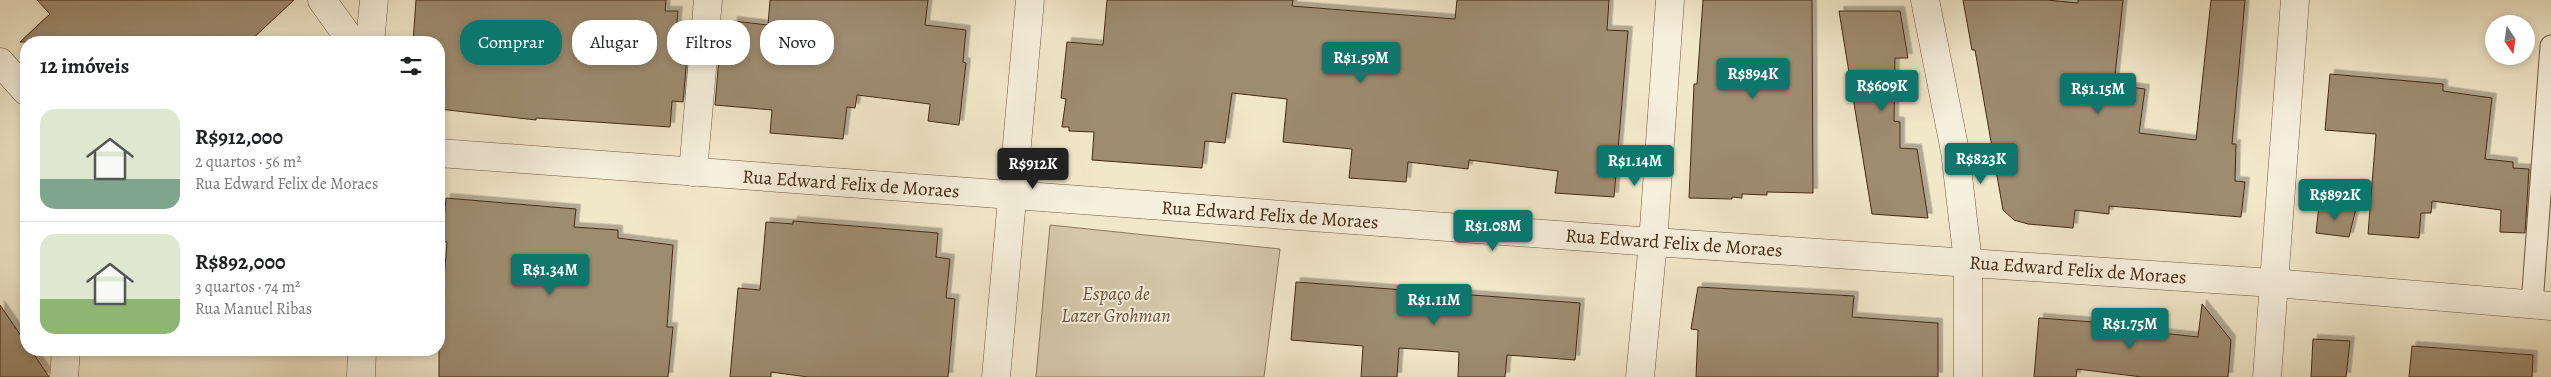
<!DOCTYPE html>
<html lang="pt">
<meta charset="utf-8">
<style>
body{margin:0;font-family:Alegreya,serif;background:#f6f6f6;color:#202124;height:100vh;display:flex;flex-direction:column;font-size:19px;white-space:nowrap}
*{box-sizing:border-box;margin:0}
p{font-size:16px;color:#757577}
.icon{flex:none;width:28px;height:28px;fill:none;stroke:currentColor;stroke-width:2;stroke-linecap:round;stroke-linejoin:round}
.map{position:relative;flex:1;overflow:hidden}
.side{position:absolute;left:20px;top:36px;width:425px;height:320px;display:flex;flex-direction:column;background:#fff;border-radius:20px;box-shadow:0 2px 8px #0003}
.side>*{flex:none}
.banner{position:absolute;left:460px;top:20px;width:475px;height:45px;display:flex;gap:10px}
.needle{width:32px;rotate:167deg}
.tools{position:absolute;left:2485px;top:15px;display:grid;gap:10px}
.tools a{display:grid;place-items:center;width:50px;height:50px;border-radius:50%;background:#fff;box-shadow:0 2px 8px #0003;font-size:25px}
.price{position:absolute;translate:-50% -42px;padding:0 11px;border-radius:5px;background:#0f766e;color:#fff;font-size:16px;line-height:32px;filter:drop-shadow(0 1px 2px #0008)}
.price::after{content:'';position:absolute;left:50%;top:30px;width:15px;height:11px;margin-left:-8px;background:inherit;clip-path:polygon(0 0,100% 0,50% 100%)}
.price.active{background:#222;color:#fff}
ul{padding:0;list-style:none}
li{display:flex;align-items:center;gap:15px;height:125px;padding:0 20px}
li+li{border-top:1px solid #e0e0e0}
li span{display:grid;place-items:center;flex:none;width:140px;height:100px;border-radius:15px;color:#555}
li>.icon{margin-inline-start:auto}
span .icon{width:60px;height:60px;fill:#fffc;stroke-width:1}
li b{font-size:21px}
h2{display:flex;justify-content:space-between;align-items:center;height:60px;padding:0 20px;font-size:21px}
.pill{padding:0 18px;border-radius:20px;background:#fff;box-shadow:0 2px 8px #0003;font-size:18px;line-height:45px}
.pill.active{background:#0f766e;color:#fff}
.map>svg:first-child{display:block}
.green{fill:#d4c7aa;stroke:#8c785e}
.building{fill:#9e8c71;stroke:#452912;filter:url(#shadow)}
.lines{fill:none;stroke-linecap:round;stroke-linejoin:round}
.service-casing{stroke:#705840;stroke-width:23}
.minor-casing{stroke:#705840;stroke-width:29}
.service{stroke:#f6efdc;stroke-width:21}
.minor{stroke:#f6efdc;stroke-width:28}
.labels{text-anchor:middle;dominant-baseline:central;stroke-width:4;stroke-linejoin:round;paint-order:stroke}
.street-label{font-size:19px;fill:#452912;stroke:#f6efdc}
.park-label{font-size:19px;font-style:italic;fill:#695038;stroke:#f6efdc}
</style>
<div class="map">
<svg width="2551" height="377" viewBox="0 0 2551 377">
<defs>
<filter id="shadow"><feDropShadow dx="4.5" dy="-4.5" stdDeviation="0" flood-color="#0004"/></filter>
</defs>
<rect width="100%" height="100%" fill="#f1e7c9"/>
<filter id="stains"><feTurbulence type="fractalNoise" baseFrequency=".004" numOctaves="4"/><feColorMatrix values="0 0 0 0 .2 0 0 0 0 .09 0 0 0 0 .02 0 0 0 .5 -.17"/></filter>
<radialGradient id="worn" r=".72"><stop offset=".6" stop-color="#630" stop-opacity="0"/><stop offset="1" stop-color="#630" stop-opacity=".3"/></radialGradient>
<polygon class="green" points="1050,225 1280,249 1264,377 1036,377"/>
<g class="building">
<polygon points="37,0 294,0 249,42 20,42 50,14"/>
<polygon points="416,0 666,0 665,11 678,11 676,32 689,33 683,102 672,101 670,127 536,118 536,120 439,109 439,42 413,42"/>
<polygon points="770,0 928,0 925,25 966,30 963,62 966,63 959,125 928,121 930,104 857,95 855,108 847,107 843,139 770,133 772,110 715,105 721,34 732,34 733,21 768,25"/>
<polygon points="1107,0 1293,0 1292,6 1455,19 1457,0 1609,0 1607,30 1628,31 1614,197 1555,193 1558,171 1469,160 1468,169 1408,162 1406,182 1349,178 1352,149 1283,142 1287,99 1232,93 1225,143 1205,141 1202,168 1092,160 1094,132 1069,131 1069,127 1062,127 1066,99 1061,98 1067,42 1103,45"/>
<polygon points="1703,0 1812,0 1813,193 1767,192 1767,195 1742,194 1742,198 1732,197 1732,199 1689,198 1694,84 1697,84"/>
<polygon points="1963,0 2047,0 2078,3 2078,0 2123,0 2114,85 2145,89 2139,133 2196,140 2211,0 2245,0 2232,144 2236,144 2235,181 2245,182 2241,217 2109,206 2109,214 2075,210 2073,228 2028,224 2014,220 2003,210 1975,50 1972,50"/>
<polygon points="1839,11 1900,11 1908,58 1895,58 1894,121 1900,122 1900,148 1917,149 1928,218 1872,214"/>
<polygon points="2330,74 2443,84 2443,91 2492,98 2485,159 2513,162 2513,168 2529,169 2525,233 2500,232 2501,210 2432,201 2431,213 2421,213 2419,238 2368,234 2376,134 2325,130"/>
<polygon points="446,198 576,209 574,227 618,230 618,238 673,245 667,327 673,327 668,377 439,377 439,343 447,242 442,242"/>
<polygon points="2319,205 2356,208 2349,237 2316,233"/>
<polygon points="793,221 938,233 936,257 950,259 946,298 955,299 948,377 808,377 771,372 771,377 730,377 738,288 760,290 766,222 793,224"/>
<polygon points="1296,282 1580,303 1575,360 1507,355 1505,377 1458,377 1459,352 1399,348 1397,377 1361,377 1363,346 1291,340"/>
<polygon points="1698,287 1854,296 1852,317 1938,323 1938,377 1696,377 1698,330 1691,329"/>
<polygon points="2202,304 2231,340 2228,377 2142,377 2077,369 2076,377 2034,377 2039,318 2107,323 2106,327 2198,337"/>
<polygon points="0,305 26,343 26,350 31,350 49,377 0,377"/>
<polygon points="2313,339 2350,341 2346,377 2311,377"/>
<polygon points="2412,346 2533,355 2532,377 2409,377"/>
</g>
<g class="lines">
<defs>
<polyline id="service" points="2532,304 2551,46"/>
<g id="minor">
<polyline points="322,0 352,42"/>
<polyline points="1925,0 1955,151 1968,262 1968,377"/>
<polyline points="370,42 374,0"/>
<polyline points="0,62 26,91"/>
<polyline points="439,153 1653,242 2273,283 2551,306"/>
<polyline points="693,172 708,0"/>
<polyline points="64,377 66,350"/>
<polyline points="361,377 362,350"/>
<polyline points="996,377 1030,0"/>
<polyline points="1640,377 1653,242 1670,0"/>
<polyline points="2267,377 2295,0"/>
</g>
</defs>
<use href="#service" class="service-casing"/>
<use href="#minor" class="minor-casing"/>
<use href="#service" class="service"/>
<use href="#minor" class="minor"/>
</g>
<g class="labels">
<g class="street-label">
<text transform="translate(851 184) rotate(4)">Rua Edward Felix de Moraes</text>
<text transform="translate(1270 215) rotate(4)">Rua Edward Felix de Moraes</text>
<text transform="translate(1674 243) rotate(4)">Rua Edward Felix de Moraes</text>
<text transform="translate(2078 270) rotate(4)">Rua Edward Felix de Moraes</text>
</g>
<g class="park-label">
<text x="1116" y="294">Espaço de<tspan x="1116" dy="22">Lazer Grohman</tspan></text>
</g>
</g>
<rect width="100%" height="100%" filter="url(#stains)"/>
<rect width="100%" height="100%" fill="url(#worn)"/>
</svg>
<div class="tools">
<a><svg class="needle" viewBox="-14 -14 28 28"><path d="M0-13l5 13h-10z" fill="#e53935"/><path d="M0 13l5-13h-10z" fill="#757577"/></svg></a>
</div>
<b class="price" style="left:1361px;top:84px">R$1.59M</b>
<b class="price" style="left:1753px;top:100px">R$894K</b>
<b class="price" style="left:1882px;top:112px">R$609K</b>
<b class="price" style="left:2098px;top:115px">R$1.15M</b>
<b class="price" style="left:1981px;top:185px">R$823K</b>
<b class="price" style="left:1635px;top:187px">R$1.14M</b>
<b class="price active" style="left:1033px;top:190px">R$912K</b>
<b class="price" style="left:2335px;top:221px">R$892K</b>
<b class="price" style="left:1493px;top:252px">R$1.08M</b>
<b class="price" style="left:550px;top:296px">R$1.34M</b>
<b class="price" style="left:1434px;top:326px">R$1.11M</b>
<b class="price" style="left:2130px;top:350px">R$1.75M</b>
<div class="banner">
<a class="pill active">Comprar</a>
<a class="pill">Alugar</a>
<a class="pill">Filtros</a>
<a class="pill">Novo</a>
</div>
<section class="side">
<h2>12 imóveis<svg class="icon" aria-label="filters" viewBox="0 0 24 24"><path d="M4 7h16M4 17h16"/><circle cx="9" cy="7" r="2"/><circle cx="15" cy="17" r="2"/></svg></h2>
<ul>
<li><span style="background:linear-gradient(#dfe7d0 70%,#7fa58c 0)"><svg class="icon" aria-label="home" viewBox="0 0 24 24"><path d="M3 11l9-7 9 7M6 9v11h12V9"/></svg></span><div><b>R$912,000</b><p>2 quartos · 56 m²</p><p>Rua Edward Felix de Moraes</p></div></li>
<li><span style="background:linear-gradient(#dfe7d0 65%,#8fb573 0)"><svg class="icon" aria-label="home" viewBox="0 0 24 24"><path d="M3 11l9-7 9 7M6 9v11h12V9"/></svg></span><div><b>R$892,000</b><p>3 quartos · 74 m²</p><p>Rua Manuel Ribas</p></div></li>
</ul>
</section>
</div>
